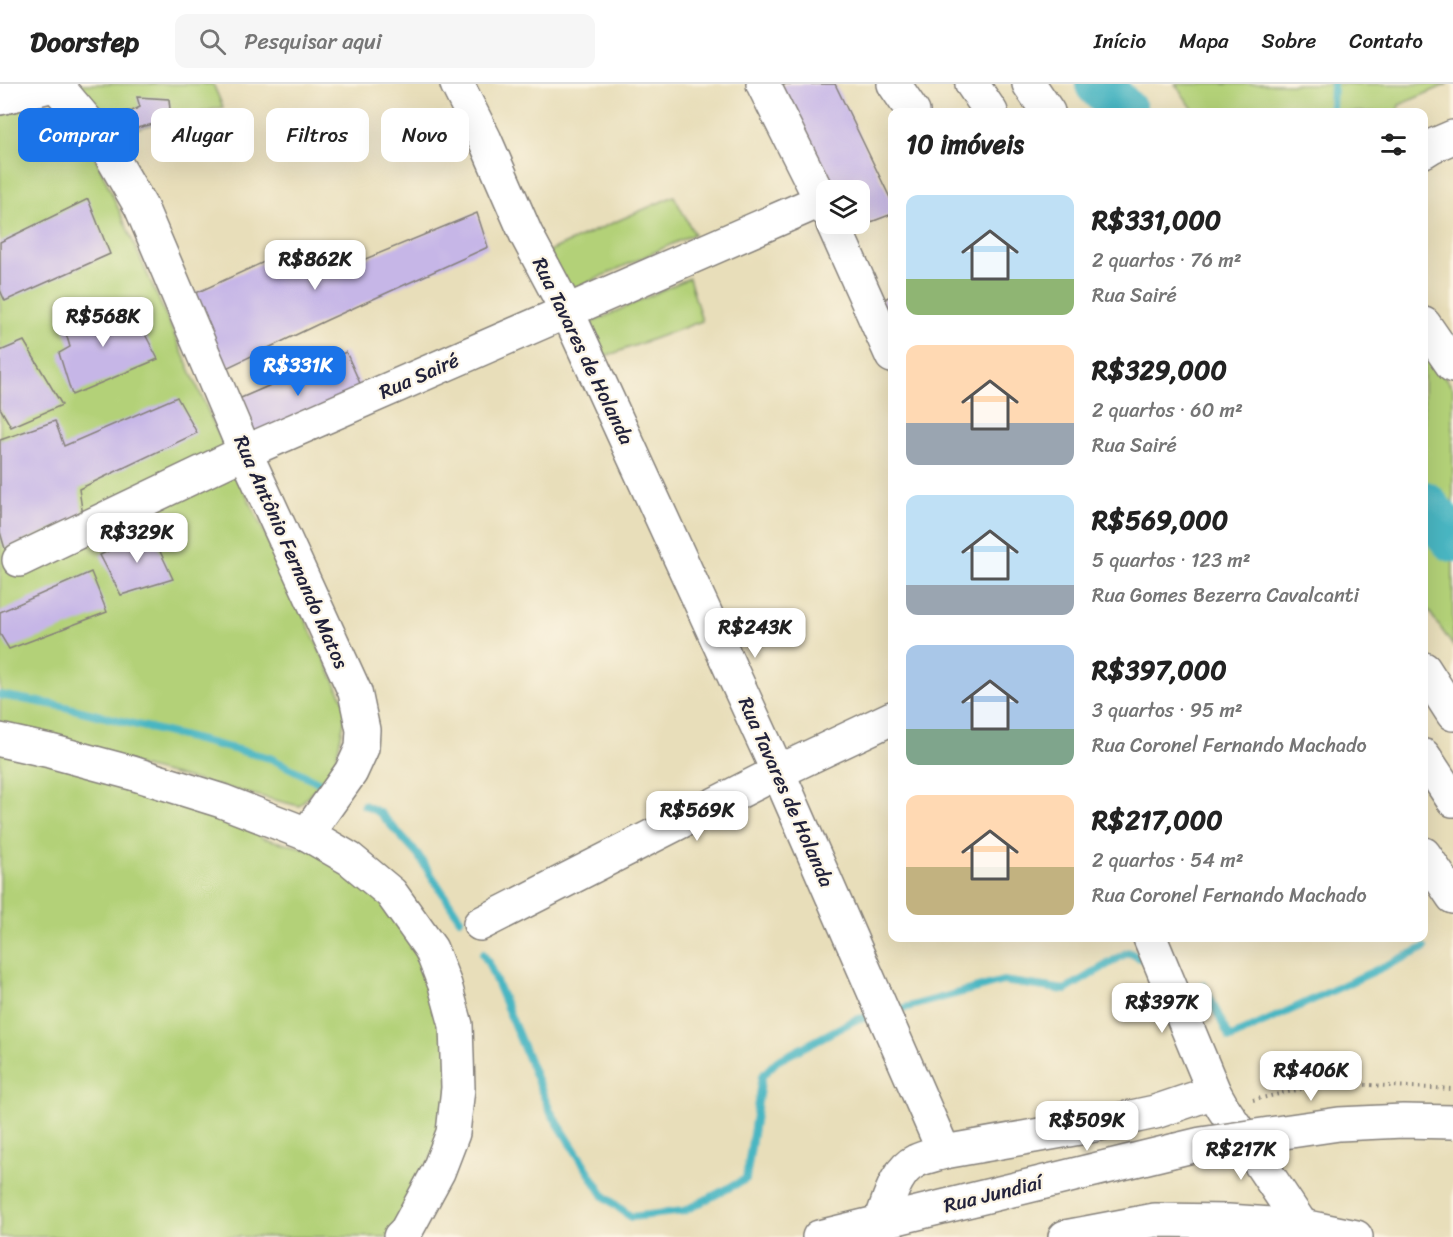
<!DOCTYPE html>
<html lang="pt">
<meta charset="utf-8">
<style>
body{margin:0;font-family:Sriracha,sans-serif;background:#f6f6f6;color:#222;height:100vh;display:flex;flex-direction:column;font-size:22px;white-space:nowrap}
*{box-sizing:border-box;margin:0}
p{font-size:20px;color:#767676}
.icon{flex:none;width:33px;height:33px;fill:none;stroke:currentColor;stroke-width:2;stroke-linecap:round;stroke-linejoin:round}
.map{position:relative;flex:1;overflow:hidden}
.details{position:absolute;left:888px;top:24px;width:540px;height:834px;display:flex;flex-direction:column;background:#fff;border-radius:12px;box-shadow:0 6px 24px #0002}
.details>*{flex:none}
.top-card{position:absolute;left:18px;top:24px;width:570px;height:54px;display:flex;gap:12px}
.buttons{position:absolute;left:816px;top:96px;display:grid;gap:12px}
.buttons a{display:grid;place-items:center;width:54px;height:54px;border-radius:12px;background:#fff;box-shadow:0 6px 24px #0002;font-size:30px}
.price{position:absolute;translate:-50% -51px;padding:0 14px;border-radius:12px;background:#fff;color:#222;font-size:20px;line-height:39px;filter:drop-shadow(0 2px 3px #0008)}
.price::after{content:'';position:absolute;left:50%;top:36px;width:18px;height:14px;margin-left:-9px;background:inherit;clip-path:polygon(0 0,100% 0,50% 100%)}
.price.current{background:#1a73e8;color:#fff}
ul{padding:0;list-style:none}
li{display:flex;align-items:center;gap:18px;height:150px;padding:0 18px}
li span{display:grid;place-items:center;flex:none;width:168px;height:120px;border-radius:12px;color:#555}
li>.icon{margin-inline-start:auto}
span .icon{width:72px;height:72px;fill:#fffc;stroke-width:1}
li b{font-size:26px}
h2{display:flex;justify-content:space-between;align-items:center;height:72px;padding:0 18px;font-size:26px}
.tag{padding:0 21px;border-radius:12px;background:#fff;box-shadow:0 6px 24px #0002;font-size:21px;line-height:54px}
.tag.current{background:#1a73e8;color:#fff}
header{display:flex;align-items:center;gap:36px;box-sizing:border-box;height:84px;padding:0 30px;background:#fff;border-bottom:2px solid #e0e0e0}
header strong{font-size:28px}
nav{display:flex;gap:33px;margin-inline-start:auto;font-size:21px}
.search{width:420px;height:54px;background:#f6f6f6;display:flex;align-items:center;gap:15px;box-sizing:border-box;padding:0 21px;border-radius:12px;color:#767676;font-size:22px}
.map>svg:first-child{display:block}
.green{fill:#b3d178;stroke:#6a7a5a;stroke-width:1.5}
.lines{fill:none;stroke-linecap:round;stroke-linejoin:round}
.stream{stroke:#48b6c2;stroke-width:8}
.river{stroke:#48b6c2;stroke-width:46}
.building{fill:#c6b6e7}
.minor-casing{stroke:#85807a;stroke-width:36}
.major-casing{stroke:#85807a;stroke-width:36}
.highway-casing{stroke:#85807a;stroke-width:36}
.path{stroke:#85807a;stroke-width:4;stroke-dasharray:1.5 4.5;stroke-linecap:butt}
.minor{stroke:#fff;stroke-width:33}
.major{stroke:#fff;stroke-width:33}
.highway{stroke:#fff;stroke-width:33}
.major-bridge-casing{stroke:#85807a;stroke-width:36;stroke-linecap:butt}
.major-bridge{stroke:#fff;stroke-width:33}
.labels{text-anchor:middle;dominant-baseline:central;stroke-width:4.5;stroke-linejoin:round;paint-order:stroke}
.street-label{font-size:20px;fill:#22223b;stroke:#fcf5e5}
</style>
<header>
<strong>Doorstep</strong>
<div class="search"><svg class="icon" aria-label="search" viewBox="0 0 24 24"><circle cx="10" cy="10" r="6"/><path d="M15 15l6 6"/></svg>Pesquisar aqui</div>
<nav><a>Início</a><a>Mapa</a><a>Sobre</a><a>Contato</a></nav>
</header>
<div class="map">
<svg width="1453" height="1153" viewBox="0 0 1453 1153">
<rect width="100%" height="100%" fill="#fcf5e5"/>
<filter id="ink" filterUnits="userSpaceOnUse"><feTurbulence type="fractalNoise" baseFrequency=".0167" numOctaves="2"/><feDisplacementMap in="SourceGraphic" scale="12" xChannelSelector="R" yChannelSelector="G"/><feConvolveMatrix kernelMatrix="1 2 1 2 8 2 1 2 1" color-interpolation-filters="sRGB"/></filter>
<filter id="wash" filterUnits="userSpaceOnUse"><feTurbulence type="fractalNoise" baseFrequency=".008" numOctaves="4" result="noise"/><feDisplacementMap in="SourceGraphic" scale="24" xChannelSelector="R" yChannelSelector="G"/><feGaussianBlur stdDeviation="1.35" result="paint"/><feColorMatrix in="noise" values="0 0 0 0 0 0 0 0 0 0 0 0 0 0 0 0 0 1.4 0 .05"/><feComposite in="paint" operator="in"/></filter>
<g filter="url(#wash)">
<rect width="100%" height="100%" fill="#e8deba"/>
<g class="green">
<polygon points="65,0 213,0 223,23 112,51"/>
<polygon points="1175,0 1448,0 1399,21 1398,28 1195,28"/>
<polygon points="71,18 225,365 347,624 334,684 299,722 0,647 0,28"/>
<polygon points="674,112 694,150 565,209 549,167"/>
<polygon points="689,194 702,237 601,274 584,242"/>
<polygon points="1424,266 1453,304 1453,562 1424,520"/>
<polygon points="0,657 222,717 262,754 350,775 445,865 458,1004 400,1153 0,1153"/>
</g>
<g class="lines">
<g class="stream">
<polyline points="1332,28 1333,0"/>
<polyline points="0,611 61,622 270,674 326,702"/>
<polyline points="364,721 380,729 418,771 460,835"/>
<polyline points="483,870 488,878 550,1027 604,1112 631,1133 684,1127 746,1095 762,992 777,977 855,936 877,931"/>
<polyline points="1203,901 1230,954 1424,864"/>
<polyline points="904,924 1003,897 1065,906 1128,868 1140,874"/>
</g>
<g class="river">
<polyline points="1098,0 1125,28"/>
<polyline points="1424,420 1453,455"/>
</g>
</g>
<g id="blocks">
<g class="building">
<polygon points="786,0 835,0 892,118 892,130 845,148 841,140 860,140 860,106 826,106 777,4"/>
<polygon points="137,13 169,15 171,36 128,46 122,28 132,27 140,23"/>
<polygon points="88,115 110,170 5,217 0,206 0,158"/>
<polygon points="477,129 488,163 327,236 218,288 185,214 299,162 312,197"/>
<polygon points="892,211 892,245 879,218"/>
<polygon points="112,219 121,239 136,233 158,275 72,311 59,269 70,263 62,236"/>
<polygon points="24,257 62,321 11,343 0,324 0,267"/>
<polygon points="346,268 363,306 252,359 234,317"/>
<polygon points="177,313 197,349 79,405 83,432 5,465 0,448 0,356 55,337 64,362"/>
<polygon points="150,446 173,495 121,511 100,471"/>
<polygon points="91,488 107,528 9,565 0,550 0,528"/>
</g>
</g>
</g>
<g filter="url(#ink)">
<use href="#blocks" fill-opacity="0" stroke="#85807a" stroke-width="1.5"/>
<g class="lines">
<defs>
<g id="minor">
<polyline points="53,0 63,9 101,54 141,123 245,368 355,608 363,646 362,664 351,688 307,750"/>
<path d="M457,0l28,56 41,94 41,77 211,461 166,380c-9,3 -19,5 -28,9 -21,10 -27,40 -35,60"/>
<polyline points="763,0 826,126"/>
<polyline points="1029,0 1048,28"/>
<polyline points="0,14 54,1"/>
<polyline points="1424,67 1432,62 1453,53"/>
<polyline points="833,140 892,272"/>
<polyline points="1424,240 1453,282"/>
<polyline points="19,476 245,368 822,116"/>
<polyline points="1424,585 1453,630"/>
<polyline points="480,840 778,688 892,634"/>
<polyline points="1150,854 1214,1008 1223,1024 1302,1142 1307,1153"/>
<polyline points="944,1068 1085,1043 1155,1028 1214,1008"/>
</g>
<g id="major">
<polyline points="894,0 913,28"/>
<polyline points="972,0 991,28"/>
<polyline points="1424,672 1453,716"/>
<polyline points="1424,770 1453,813"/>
<polyline points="819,1153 1176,1066"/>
<polyline points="1065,1153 1155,1136 1228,1137 1302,1142 1356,1153"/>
</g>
<polyline id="highway" points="0,656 50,667 132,689 222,717 307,750 350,775 391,809 431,865 445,901 456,941 458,1004 453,1049 438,1088 406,1147 400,1153"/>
</defs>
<use href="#minor" class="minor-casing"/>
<use href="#major" class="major-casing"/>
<use href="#highway" class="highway-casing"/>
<polyline class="path" points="1253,1016 1327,999 1453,1005"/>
<use href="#minor" class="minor"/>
<use href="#major" class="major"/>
<use href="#highway" class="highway"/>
<defs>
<polyline id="major-bridge" points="1176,1066 1201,1060 1339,1040 1403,1037 1453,1038"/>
</defs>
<use href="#major-bridge" class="major-bridge-casing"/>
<use href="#major-bridge" class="major-bridge"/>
</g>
</g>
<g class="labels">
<g class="street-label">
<text transform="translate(583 267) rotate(64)">Rua Tavares de Holanda</text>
<text transform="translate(419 292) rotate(-24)">Rua Sairé</text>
<text transform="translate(291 468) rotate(66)">Rua Antônio Fernando Matos</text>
<text transform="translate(786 708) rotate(66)">Rua Tavares de Holanda</text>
<text transform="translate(993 1110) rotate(-14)">Rua Jundiaí</text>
</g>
</g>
</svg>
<div class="buttons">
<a><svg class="icon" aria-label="layers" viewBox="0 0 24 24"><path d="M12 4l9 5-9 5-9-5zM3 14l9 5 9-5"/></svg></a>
</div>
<b class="price" style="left:315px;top:207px">R$862K</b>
<b class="price" style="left:103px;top:264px">R$568K</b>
<b class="price current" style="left:298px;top:313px">R$331K</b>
<b class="price" style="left:137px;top:480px">R$329K</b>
<b class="price" style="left:755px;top:575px">R$243K</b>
<b class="price" style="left:697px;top:758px">R$569K</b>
<b class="price" style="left:1162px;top:950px">R$397K</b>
<b class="price" style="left:1311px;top:1018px">R$406K</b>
<b class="price" style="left:1087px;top:1068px">R$509K</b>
<b class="price" style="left:1241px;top:1097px">R$217K</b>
<div class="top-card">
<a class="tag current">Comprar</a>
<a class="tag">Alugar</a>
<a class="tag">Filtros</a>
<a class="tag">Novo</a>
</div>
<section class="details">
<h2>10 imóveis<svg class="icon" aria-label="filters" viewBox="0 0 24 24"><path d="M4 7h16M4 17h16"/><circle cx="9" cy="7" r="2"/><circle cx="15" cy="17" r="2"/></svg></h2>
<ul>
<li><span style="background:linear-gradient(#bfe0f5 70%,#8fb573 0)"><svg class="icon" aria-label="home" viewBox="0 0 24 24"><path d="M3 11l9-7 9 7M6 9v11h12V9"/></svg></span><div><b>R$331,000</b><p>2 quartos · 76 m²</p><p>Rua Sairé</p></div></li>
<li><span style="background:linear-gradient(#ffd9b3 65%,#9aa5b1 0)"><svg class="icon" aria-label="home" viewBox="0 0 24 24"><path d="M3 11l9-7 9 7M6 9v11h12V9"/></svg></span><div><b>R$329,000</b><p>2 quartos · 60 m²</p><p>Rua Sairé</p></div></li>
<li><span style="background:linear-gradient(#bfe0f5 75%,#9aa5b1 0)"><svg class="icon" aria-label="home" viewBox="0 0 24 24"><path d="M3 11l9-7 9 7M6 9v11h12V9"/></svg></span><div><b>R$569,000</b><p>5 quartos · 123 m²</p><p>Rua Gomes Bezerra Cavalcanti</p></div></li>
<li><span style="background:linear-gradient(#a9c7e8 70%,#7fa58c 0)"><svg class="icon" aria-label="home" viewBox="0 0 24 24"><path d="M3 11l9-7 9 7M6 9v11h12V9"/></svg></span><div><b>R$397,000</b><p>3 quartos · 95 m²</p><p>Rua Coronel Fernando Machado</p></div></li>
<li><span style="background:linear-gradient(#ffd9b3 60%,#c2b280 0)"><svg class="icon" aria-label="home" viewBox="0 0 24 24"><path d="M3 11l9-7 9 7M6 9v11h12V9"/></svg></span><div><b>R$217,000</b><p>2 quartos · 54 m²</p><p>Rua Coronel Fernando Machado</p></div></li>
</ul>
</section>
</div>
